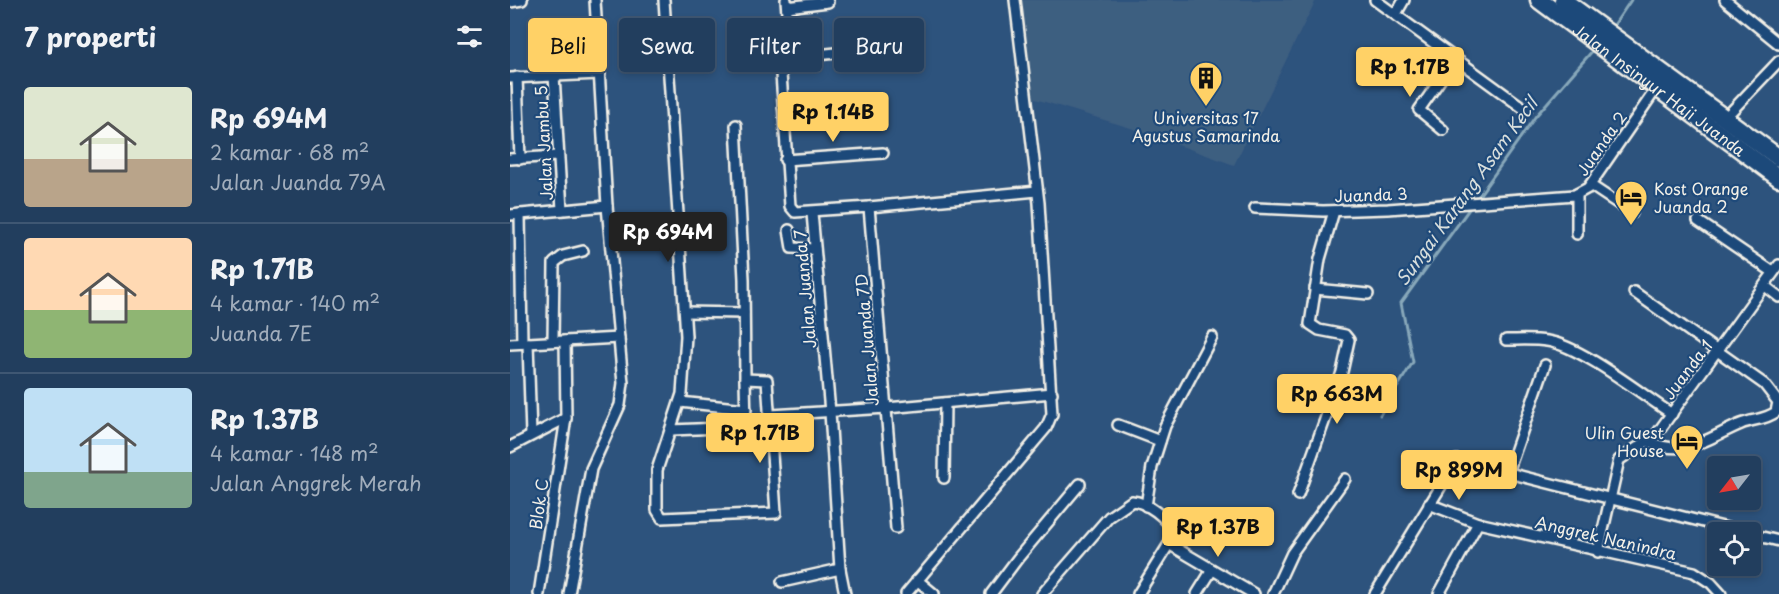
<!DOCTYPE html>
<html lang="id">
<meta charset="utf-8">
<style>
body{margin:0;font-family:"Playpen Sans",sans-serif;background:#2e4967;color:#f1f3f6;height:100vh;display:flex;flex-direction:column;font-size:22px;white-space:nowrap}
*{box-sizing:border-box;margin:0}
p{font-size:20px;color:#a2aebc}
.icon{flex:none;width:33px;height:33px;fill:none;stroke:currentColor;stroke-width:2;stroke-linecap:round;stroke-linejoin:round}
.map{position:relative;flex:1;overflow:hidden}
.panel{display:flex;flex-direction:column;background:#223e5e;width:510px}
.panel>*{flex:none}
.guide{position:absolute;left:18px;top:18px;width:570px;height:54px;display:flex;gap:12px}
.needle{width:39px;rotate:239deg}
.controls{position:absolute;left:1197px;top:456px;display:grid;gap:12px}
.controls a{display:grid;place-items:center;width:54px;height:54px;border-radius:6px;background:#223e5e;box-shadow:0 3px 9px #0003,0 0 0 2px #3f5773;font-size:30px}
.price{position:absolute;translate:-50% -51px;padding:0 14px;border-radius:6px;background:#ffd166;color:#111;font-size:20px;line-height:39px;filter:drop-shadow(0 2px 3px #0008)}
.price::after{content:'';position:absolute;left:50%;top:36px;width:18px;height:14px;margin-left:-9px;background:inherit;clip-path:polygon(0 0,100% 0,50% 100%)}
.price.on{background:#222;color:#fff}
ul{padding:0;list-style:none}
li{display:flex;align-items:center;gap:18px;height:150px;padding:0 24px}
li+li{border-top:2px solid #3f5773}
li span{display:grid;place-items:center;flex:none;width:168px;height:120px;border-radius:6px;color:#555}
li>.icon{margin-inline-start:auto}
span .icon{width:72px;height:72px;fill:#fffc;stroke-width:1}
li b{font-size:26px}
h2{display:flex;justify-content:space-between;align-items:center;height:72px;padding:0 24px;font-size:26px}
.tag{padding:0 21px;border-radius:6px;background:#223e5e;box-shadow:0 3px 9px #0003,0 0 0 2px #3f5773;font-size:21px;line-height:54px}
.tag.on{background:#ffd166;color:#111}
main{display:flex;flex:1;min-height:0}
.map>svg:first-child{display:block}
.built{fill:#3e5e80}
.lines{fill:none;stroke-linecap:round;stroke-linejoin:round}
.stream{stroke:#88a8ba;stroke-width:3}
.street-casing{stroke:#f4f1e8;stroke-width:14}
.highway-casing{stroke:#f4f1e8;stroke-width:21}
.street{stroke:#1f4a7a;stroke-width:9}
.highway{stroke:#1f4a7a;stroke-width:16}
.labels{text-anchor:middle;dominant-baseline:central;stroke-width:4.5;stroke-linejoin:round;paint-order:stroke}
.street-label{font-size:16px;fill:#f4f1e8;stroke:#1f4a7a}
.poi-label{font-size:16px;fill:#f4f1e8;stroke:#1f4a7a}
.water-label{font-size:18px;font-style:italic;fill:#d9dfdd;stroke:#1f4a7a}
</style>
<main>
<section class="panel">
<h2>7 properti<svg class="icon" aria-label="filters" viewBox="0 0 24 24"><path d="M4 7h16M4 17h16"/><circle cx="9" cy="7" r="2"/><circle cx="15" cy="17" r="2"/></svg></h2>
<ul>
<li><span style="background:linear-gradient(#dfe7d0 60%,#b9a48a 0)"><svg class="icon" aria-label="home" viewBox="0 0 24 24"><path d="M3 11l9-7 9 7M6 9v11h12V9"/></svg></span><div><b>Rp 694M</b><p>2 kamar · 68 m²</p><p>Jalan Juanda 79A</p></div></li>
<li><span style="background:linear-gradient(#ffd9b3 60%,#8fb573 0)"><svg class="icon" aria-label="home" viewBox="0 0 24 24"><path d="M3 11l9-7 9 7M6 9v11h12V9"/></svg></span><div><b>Rp 1.71B</b><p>4 kamar · 140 m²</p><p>Juanda 7E</p></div></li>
<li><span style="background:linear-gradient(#bfe0f5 70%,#7fa58c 0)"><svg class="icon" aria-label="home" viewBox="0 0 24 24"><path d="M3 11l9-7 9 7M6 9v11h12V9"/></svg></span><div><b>Rp 1.37B</b><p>4 kamar · 148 m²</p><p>Jalan Anggrek Merah</p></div></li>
</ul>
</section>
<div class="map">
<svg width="1269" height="594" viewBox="0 0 1269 594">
<rect width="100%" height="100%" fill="#2d537d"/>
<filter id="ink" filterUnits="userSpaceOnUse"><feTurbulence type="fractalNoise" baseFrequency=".0167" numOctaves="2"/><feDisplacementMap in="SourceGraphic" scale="12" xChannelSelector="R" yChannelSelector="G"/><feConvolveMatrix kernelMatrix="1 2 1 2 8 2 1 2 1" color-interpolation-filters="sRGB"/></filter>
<g filter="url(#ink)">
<polygon class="built" points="510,0 806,0 724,165 624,129 522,98"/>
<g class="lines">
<g class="stream">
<polyline points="1102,28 1121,0"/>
<polyline points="966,200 1025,117 1084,49"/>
<polyline points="870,415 903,362 891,303 962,205"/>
</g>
<defs>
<g id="street">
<polyline points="154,0 176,336 172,394 147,470 147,510 152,518 266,513 257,380 235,379 236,427 161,430"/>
<polyline points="276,0 278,27 270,59 280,206 285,212 359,207 386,528"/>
<polyline points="865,0 1016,110"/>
<polyline points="1215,0 1269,44"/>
<polyline points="0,2 12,0"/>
<polyline points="277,7 318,2"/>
<polyline points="886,14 894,0"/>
<polyline points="270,59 363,49"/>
<polyline points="44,75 52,210"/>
<polyline points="7,77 10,159"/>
<polyline points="0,78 90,74"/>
<polyline points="273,107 365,102"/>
<polyline points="1214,119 1269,61"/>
<polyline points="226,125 234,279 235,379"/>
<polyline points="933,130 909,110 945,59"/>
<polyline points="0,159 47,156"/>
<polyline points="275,160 373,153"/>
<polyline points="1080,185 1122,213"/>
<polyline points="1067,194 1067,234"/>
<polyline points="359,207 527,191"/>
<polyline points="745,208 813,211 878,209 1065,195 1078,188 1146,89"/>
<polyline points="302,213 320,412 330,569 335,594"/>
<polyline points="10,214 12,343"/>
<polyline points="0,215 97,206"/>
<polyline points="1188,221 1263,272"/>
<polyline points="279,230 282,248 305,249"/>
<polyline points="1255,286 1269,297"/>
<polyline points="805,289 858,294"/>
<path d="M1124,292l130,92 14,18 -2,10c-11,8 -23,7 -35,12 -34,14 -53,34 -92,18"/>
<polyline points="175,312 234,313"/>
<path d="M996,340c13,0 28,-1 41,1 34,5 94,53 125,73"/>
<polyline points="43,341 44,263 53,256 73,251"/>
<polyline points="18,343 21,435"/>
<polyline points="0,344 109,338"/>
<polyline points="170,402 236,409"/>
<polyline points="261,415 377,408 542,393"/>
<polyline points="608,425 650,441"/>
<polyline points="0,447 56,418"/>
<polyline points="998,472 1035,365"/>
<polyline points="434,478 435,403"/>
<polyline points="788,495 832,372 839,340 835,335 809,330 800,324 810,259 824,211"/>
<polyline points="919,504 968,523 1184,572 1201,583 1211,594"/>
<polyline points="636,506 642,467 655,426 702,337"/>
<polyline points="1240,534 1269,541"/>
<polyline points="659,544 744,594"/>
<polyline points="1088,552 1109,460 1146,435 1269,265"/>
<polyline points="407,580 424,594"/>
<polyline points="272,582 330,569"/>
<polyline points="29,594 56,418 55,341"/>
<polyline points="59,594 81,469 110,405 113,383 97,206 85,0"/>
<polyline points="396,594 536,428 542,414 529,203 505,0"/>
<polyline points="481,594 508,558 570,484"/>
<path d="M532,594l67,-77 23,-16c15,1 35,17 41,30l-4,13 -31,50"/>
<polyline points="687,594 702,570"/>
<polyline points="763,594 782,553 835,479"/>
<polyline points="865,594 947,460 1233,532"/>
<polyline points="929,594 968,523"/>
</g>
<g id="highway">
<path id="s1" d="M1029,0l240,178"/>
<polyline points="1053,0 1269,158"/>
</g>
</defs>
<use href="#street" class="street-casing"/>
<use href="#highway" class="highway-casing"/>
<use href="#street" class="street"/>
<use href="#highway" class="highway"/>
</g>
</g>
<defs>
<symbol id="building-pin" viewBox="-11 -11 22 30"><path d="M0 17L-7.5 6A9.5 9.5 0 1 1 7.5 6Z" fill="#ffd166" stroke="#1f4a7a"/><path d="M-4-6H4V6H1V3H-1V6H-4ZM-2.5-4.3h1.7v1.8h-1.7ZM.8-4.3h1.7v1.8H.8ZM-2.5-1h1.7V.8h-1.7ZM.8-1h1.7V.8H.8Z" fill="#111"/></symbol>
<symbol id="hotel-pin" viewBox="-11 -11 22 30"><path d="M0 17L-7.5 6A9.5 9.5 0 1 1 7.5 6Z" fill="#ffd166" stroke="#1f4a7a"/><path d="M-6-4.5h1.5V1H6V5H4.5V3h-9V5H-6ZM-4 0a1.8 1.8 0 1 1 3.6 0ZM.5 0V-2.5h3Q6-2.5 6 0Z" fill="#111"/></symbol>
</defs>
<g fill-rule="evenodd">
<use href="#building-pin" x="677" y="59" width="38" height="52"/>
<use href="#hotel-pin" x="1102" y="178" width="38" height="52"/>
<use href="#hotel-pin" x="1158" y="422" width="38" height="52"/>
</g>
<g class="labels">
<g class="street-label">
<text stroke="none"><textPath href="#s1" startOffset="150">Jalan Insinyur Haji Juanda</textPath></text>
<text transform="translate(33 143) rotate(-93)">Jalan Jambu 5</text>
<text transform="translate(1091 143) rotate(-55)">Juanda 2</text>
<text transform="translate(861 194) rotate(-2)">Juanda 3</text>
<text transform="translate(294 289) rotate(-95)">Jalan Juanda 7</text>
<text transform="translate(356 340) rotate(-95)">Jalan Juanda 7D</text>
<text transform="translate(1177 369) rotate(-53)">Juanda 1</text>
<text transform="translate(28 504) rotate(-82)">Blok C</text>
<text transform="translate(1096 537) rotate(13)">Anggrek Nanindra</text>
</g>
<g class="poi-label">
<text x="696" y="117">Universitas 17<tspan x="696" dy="18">Agustus Samarinda</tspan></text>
<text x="1144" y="188" text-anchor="start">Kost Orange<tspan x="1144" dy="18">Juanda 2</tspan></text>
<text x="1154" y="432" text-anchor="end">Ulin Guest<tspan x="1154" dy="18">House</tspan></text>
</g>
<g class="water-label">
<text transform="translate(956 191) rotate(-54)">Sungai Karang Asam Kecil</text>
</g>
</g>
</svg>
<div class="controls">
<a><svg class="needle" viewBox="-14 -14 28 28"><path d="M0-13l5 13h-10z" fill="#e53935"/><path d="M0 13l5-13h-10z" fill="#a2aebc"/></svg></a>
<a><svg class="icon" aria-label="locate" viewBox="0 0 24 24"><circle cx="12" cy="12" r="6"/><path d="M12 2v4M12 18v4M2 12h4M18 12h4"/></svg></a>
</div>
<b class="price" style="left:900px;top:98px">Rp 1.17B</b>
<b class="price" style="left:323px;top:143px">Rp 1.14B</b>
<b class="price on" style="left:158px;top:263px">Rp 694M</b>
<b class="price" style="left:827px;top:425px">Rp 663M</b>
<b class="price" style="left:250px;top:464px">Rp 1.71B</b>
<b class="price" style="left:949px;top:501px">Rp 899M</b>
<b class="price" style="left:708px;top:558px">Rp 1.37B</b>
<div class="guide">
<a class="tag on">Beli</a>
<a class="tag">Sewa</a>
<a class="tag">Filter</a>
<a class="tag">Baru</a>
</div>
</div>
</main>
